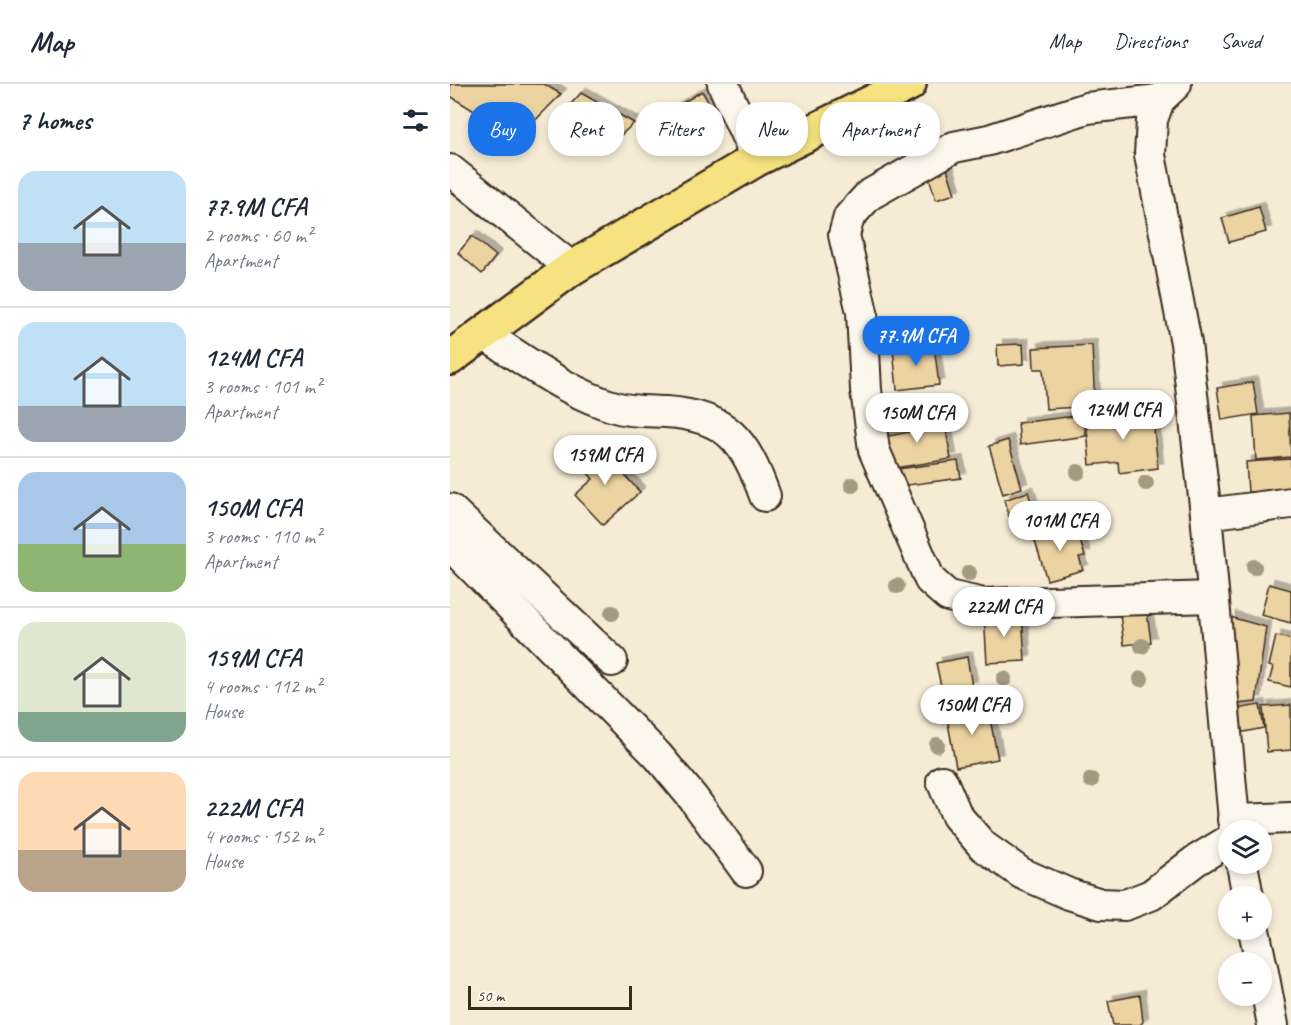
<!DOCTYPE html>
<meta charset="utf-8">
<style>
body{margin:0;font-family:Caveat,sans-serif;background:#f2f2f3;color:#1f2937;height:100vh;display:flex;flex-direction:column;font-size:22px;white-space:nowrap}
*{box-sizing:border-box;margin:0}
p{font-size:20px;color:#747a83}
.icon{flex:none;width:33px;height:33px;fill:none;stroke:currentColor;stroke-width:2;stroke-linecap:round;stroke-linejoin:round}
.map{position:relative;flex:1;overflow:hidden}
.panel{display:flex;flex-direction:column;background:#fff;width:450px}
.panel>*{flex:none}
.top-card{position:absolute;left:18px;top:18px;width:570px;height:54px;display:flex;gap:12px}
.fabs{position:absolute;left:768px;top:736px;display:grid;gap:12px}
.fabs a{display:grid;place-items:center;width:54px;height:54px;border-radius:50%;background:#fff;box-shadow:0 3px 9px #0003;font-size:30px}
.scale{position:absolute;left:18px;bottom:15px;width:164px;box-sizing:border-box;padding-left:6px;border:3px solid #3b2a1e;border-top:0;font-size:16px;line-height:21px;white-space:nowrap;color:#3b2a1e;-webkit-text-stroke:4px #fbf7ec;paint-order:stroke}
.price{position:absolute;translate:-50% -51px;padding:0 14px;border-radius:21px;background:#fff;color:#222;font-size:20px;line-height:39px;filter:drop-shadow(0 2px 3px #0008)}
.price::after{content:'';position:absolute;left:50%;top:36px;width:18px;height:14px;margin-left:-9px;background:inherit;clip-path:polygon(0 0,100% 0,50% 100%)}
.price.on{background:#1a73e8;color:#fff}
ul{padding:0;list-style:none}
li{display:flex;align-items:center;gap:18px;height:150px;padding:0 18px}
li+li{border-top:2px solid #e0e1e3}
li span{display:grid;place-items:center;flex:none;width:168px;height:120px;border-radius:18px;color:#555}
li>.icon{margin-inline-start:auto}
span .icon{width:72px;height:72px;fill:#fffc;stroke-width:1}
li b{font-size:26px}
h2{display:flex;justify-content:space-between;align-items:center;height:72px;padding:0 18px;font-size:26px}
.pill{padding:0 21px;border-radius:24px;background:#fff;box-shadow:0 3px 9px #0003;font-size:21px;line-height:54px}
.pill.on{background:#1a73e8;color:#fff}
header{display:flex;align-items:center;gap:36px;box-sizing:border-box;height:84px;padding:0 30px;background:#fff;border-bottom:2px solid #e0e1e3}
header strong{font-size:28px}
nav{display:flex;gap:33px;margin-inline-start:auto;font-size:21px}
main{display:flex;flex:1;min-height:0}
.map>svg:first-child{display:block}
.building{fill:#ecd3a2;stroke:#3b2a1e;stroke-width:1.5;filter:url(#shadow)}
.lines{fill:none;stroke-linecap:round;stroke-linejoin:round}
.minor-casing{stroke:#3b2a1e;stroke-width:34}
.highway-casing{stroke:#3b2a1e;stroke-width:38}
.minor{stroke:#fbf7ec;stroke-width:30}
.highway{stroke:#f6e281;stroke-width:33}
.tree{fill:#a39a81}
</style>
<header>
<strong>Map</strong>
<nav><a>Map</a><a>Directions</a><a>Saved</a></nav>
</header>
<main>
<section class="panel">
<h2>7 homes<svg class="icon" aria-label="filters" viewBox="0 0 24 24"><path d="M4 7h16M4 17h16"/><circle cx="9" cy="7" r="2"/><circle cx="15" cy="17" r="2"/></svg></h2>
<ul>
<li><span style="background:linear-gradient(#bfe0f5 60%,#9aa5b1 0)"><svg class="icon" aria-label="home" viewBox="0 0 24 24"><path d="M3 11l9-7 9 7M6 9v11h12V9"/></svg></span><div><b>77.9M CFA</b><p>2 rooms · 60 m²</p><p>Apartment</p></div></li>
<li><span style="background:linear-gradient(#bfe0f5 70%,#9aa5b1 0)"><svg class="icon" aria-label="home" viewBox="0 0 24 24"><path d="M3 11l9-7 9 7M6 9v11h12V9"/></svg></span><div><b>124M CFA</b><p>3 rooms · 101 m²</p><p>Apartment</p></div></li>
<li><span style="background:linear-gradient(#a9c7e8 60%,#8fb573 0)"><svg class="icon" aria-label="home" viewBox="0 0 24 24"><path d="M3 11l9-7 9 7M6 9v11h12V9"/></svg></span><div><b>150M CFA</b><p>3 rooms · 110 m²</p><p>Apartment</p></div></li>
<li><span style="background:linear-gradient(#dfe7d0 75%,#7fa58c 0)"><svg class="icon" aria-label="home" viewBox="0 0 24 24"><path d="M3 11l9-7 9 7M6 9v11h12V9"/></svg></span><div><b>159M CFA</b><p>4 rooms · 112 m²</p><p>House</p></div></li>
<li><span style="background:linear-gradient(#ffd9b3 65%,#b9a48a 0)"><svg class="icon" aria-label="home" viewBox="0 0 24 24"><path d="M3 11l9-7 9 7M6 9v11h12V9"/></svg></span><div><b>222M CFA</b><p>4 rooms · 152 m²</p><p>House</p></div></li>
</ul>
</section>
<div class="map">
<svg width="841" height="941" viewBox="0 0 841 941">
<defs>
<filter id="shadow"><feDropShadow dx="5.5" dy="-5.5" stdDeviation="0" flood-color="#0004"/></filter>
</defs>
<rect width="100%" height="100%" fill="#f6ecd6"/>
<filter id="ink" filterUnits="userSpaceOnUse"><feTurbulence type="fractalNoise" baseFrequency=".0167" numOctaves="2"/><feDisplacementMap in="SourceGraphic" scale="12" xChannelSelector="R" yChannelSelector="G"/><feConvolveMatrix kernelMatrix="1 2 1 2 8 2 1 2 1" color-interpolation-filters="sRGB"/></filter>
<g filter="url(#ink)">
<g class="building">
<polygon points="0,0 94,0 111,10 68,54 0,12"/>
<polygon points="252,7 266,31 208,67 193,43"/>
<polygon points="131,9 184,39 159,62 144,54 141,59 126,49 129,46 108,34"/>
<polygon points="494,75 505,110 486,116 475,81"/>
<polygon points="809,123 816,148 779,158 772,134"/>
<polygon points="22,152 46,172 32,190 8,169"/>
<polygon points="573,260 574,280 548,282 547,261"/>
<polygon points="484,261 489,301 447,306 443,265"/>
<polygon points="642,261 645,322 596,325 593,285 584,285 583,264"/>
<polygon points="803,298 808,330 772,336 767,304"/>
<polygon points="702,326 708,384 669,389 668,378 640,381 636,333"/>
<polygon points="493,328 501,375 433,386 428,354 465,347 462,333"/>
<polygon points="839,329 841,373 806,376 803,332"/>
<polygon points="633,331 636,352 570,361 568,339"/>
<polygon points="558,356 572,404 553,410 539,362"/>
<polygon points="146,360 190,408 153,441 125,411 143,395 128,377"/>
<polygon points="841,375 841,406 798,408 796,378"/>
<polygon points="508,377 511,394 442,403 440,386"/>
<polygon points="578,408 588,440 564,448 554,416"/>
<polygon points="625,441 635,472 629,473 633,486 597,496 584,454"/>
<polygon points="819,500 841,506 841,539 811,531"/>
<polygon points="697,528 701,558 674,561 670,531"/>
<polygon points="572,529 575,577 537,579 534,531"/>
<polygon points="780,533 816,543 806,618 777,621"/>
<polygon points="826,552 841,555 841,603 819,598 823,583 819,582"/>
<polygon points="517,573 522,602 492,607 486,579"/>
<polygon points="537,620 548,675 506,683 496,628"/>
<polygon points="810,621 814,644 784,650 780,626"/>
<polygon points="841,621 841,666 817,668 813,623"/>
<polygon points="690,911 693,938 690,941 663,941 658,917"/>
</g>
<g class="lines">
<defs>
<g id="minor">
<polyline points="273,0 307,75"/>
<polyline points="726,0 709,16 702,36 700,71 736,259 756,430 785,747"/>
<polyline points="709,16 637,24 539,56 504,63 419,111 399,133 394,151 412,228 416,306 424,366 480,496 498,512 534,520 763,513"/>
<polyline points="0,86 122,184"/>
<path d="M33,250c42,26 84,59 132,73 16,5 35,4 51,5 62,4 79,29 99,84"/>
<polyline points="0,425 162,577"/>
<polyline points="756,430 841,419"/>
<polyline points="0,461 208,672 243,714 296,787"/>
<polyline points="492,697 507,732 533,762 571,789 619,810 651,820 675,821 701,811 745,777 778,757"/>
<polyline points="783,736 841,734"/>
<polyline points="792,780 798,813"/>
<polyline points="804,846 811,879"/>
<polyline points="812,883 823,941"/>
</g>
<polyline id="highway" points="0,274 122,184 307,75 459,0"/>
</defs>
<use href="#minor" class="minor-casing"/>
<use href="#highway" class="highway-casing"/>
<use href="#minor" class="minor"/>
<use href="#highway" class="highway"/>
</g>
<g class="tree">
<circle cx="628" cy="388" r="8"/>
<circle cx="696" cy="399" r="8"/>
<circle cx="402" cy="401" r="8"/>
<circle cx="804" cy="483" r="8"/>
<circle cx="519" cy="489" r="8"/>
<circle cx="447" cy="502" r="8"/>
<circle cx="162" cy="529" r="8"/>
<circle cx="692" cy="562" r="8"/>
<circle cx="554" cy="595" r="8"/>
<circle cx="691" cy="595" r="8"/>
<circle cx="487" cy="661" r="8"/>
<circle cx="641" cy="696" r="8"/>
</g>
</g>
</svg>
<div class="fabs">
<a><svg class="icon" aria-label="layers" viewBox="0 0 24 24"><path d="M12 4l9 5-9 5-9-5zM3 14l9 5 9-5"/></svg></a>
<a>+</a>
<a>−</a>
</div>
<div class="scale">50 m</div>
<b class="price on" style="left:466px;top:283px">77.9M CFA</b>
<b class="price" style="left:673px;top:357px">124M CFA</b>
<b class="price" style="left:467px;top:360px">150M CFA</b>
<b class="price" style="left:155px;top:402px">159M CFA</b>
<b class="price" style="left:610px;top:468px">101M CFA</b>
<b class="price" style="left:554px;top:554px">222M CFA</b>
<b class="price" style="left:522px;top:652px">150M CFA</b>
<div class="top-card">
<a class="pill on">Buy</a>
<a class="pill">Rent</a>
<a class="pill">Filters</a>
<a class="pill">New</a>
<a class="pill">Apartment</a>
</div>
</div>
</main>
